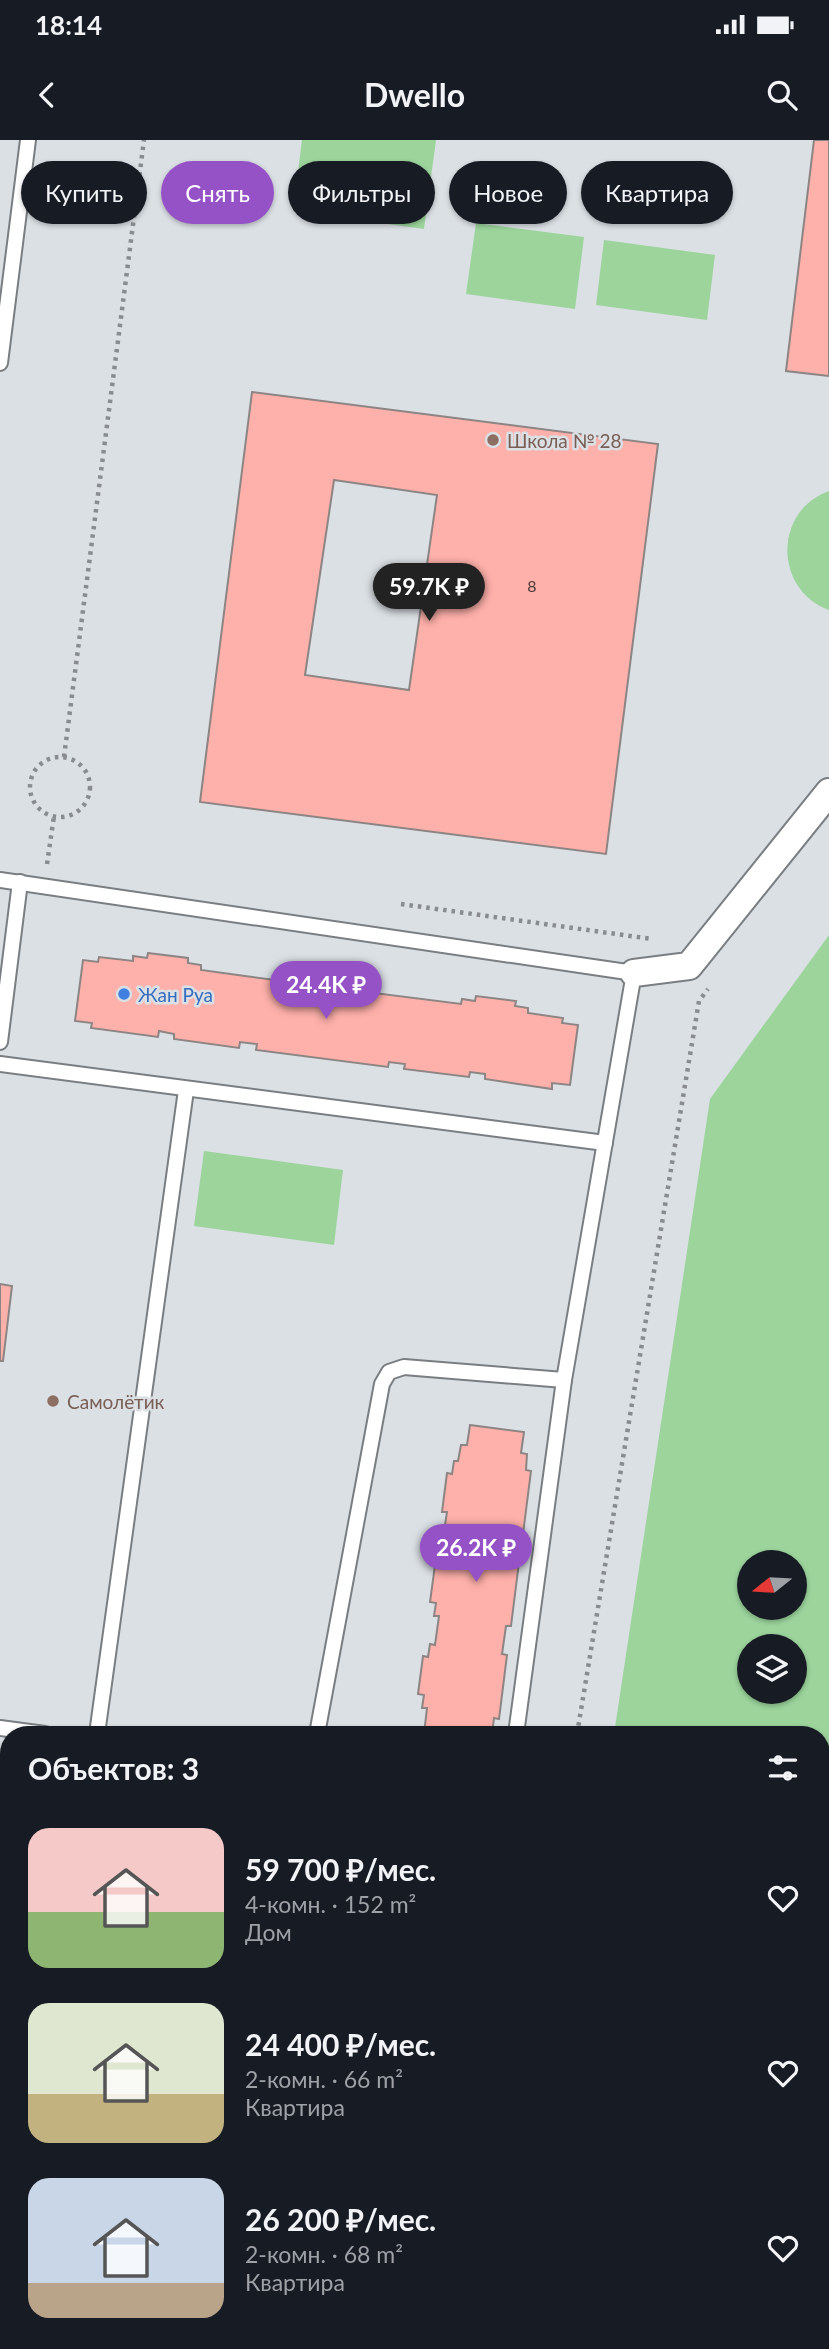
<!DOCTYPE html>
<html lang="ru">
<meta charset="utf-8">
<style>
body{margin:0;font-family:Lato,sans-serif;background:#20242c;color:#f1f3f6;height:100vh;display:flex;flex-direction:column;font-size:26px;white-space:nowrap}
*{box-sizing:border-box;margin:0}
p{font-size:23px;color:#9ea1a6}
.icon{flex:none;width:38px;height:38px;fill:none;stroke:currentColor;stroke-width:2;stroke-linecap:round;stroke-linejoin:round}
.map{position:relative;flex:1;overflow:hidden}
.details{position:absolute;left:0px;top:1586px;width:830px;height:625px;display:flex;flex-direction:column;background:#171b24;border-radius:28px 28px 0 0;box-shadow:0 2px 5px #0004}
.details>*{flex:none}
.guide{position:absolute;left:21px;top:21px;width:788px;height:63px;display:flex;gap:14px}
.needle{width:46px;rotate:252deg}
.controls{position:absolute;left:737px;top:1410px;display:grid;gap:14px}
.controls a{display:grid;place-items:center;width:70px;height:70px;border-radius:50%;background:#171b24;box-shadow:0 2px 5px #0004;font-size:35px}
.price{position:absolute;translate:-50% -60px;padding:0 16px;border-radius:24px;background:#9552c7;color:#fff;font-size:23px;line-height:46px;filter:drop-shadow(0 2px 4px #0008)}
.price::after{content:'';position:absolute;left:50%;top:42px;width:21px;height:16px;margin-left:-10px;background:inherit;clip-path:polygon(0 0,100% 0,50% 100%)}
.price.active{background:#222;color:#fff}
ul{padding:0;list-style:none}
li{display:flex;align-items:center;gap:21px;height:175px;padding:0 28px}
li span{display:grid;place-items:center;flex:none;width:196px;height:140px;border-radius:21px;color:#555}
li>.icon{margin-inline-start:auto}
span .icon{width:84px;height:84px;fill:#fffc;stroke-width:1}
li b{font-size:30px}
h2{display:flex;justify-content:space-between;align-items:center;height:84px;padding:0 28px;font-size:30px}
.chip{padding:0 24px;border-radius:32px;background:#171b24;box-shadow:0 2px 5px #0004;font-size:24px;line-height:63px}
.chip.active{background:#9552c7;color:#fff}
.status{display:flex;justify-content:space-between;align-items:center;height:49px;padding:0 35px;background:#171b24;direction:ltr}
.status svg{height:19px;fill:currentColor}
header{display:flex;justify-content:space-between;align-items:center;height:91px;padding:0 28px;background:#171b24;font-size:32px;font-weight:700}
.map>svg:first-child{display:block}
.green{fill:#9cd49c;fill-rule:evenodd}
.building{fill:#feb0aa;stroke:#8c8584;stroke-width:2;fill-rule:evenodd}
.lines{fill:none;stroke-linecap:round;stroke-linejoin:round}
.lane-casing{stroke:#797e82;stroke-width:18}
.street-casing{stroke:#797e82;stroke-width:30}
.secondary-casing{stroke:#797e82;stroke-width:42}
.path{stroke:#888c90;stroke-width:4.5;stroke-dasharray:3.5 5;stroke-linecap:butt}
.lane{stroke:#fff;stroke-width:14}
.street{stroke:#fff;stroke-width:26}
.secondary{stroke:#fff;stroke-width:38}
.education-dot{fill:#8d6e63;stroke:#dbe0e5;stroke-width:2.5}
.shop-dot{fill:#3f7fe0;stroke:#dbe0e5;stroke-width:2.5}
.labels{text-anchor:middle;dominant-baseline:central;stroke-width:5;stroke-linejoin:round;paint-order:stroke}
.number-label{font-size:16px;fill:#4c3a3a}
.education-label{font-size:19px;fill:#785e54;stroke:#dbe0e5;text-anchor:start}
.shop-label{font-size:19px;fill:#366cbe;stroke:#dbe0e5;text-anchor:start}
</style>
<div class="status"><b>18:14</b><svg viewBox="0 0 49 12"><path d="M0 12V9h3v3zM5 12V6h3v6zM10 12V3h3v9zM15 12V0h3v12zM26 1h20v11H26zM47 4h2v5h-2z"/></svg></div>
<header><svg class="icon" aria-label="back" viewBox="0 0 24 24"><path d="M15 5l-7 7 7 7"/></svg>Dwello<svg class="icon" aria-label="search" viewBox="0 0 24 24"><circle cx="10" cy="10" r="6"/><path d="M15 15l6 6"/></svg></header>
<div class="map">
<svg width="829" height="2209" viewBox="0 0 829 2209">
<rect width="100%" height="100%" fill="#dbe0e5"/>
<g class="green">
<polygon points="302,0 436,0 424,89 293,71"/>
<polygon points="476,83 584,97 575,169 466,154"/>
<polygon points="604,100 715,115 707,180 596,165"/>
<path d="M829,351v119c-55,-20 -56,-99 0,-119z"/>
<path d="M829,795v1298h-8v-499h-207l96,-635zM749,1423h45v45h-45zM749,1507h45v45h-45z"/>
<polygon points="204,1011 343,1030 334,1105 194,1086"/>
</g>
<g class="building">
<polygon points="814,0 829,0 829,236 786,231"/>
<path d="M252,252l406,52 -52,410 -406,-52zM334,340l103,15 -28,195 -104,-15z"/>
<polygon points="148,813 188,818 188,823 201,825 201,830 297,843 298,837 312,839 312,834 354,840 353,845 367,847 366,852 461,864 462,859 475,861 476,856 516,861 515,866 528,868 528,873 563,878 562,883 578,885 570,945 552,943 552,949 485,939 485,934 470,932 469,937 404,929 405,924 389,922 388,927 256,910 257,904 240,902 239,908 174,899 174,894 159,891 158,897 91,888 92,883 75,881 83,820 98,822 99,817 133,821 133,816 147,818"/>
<polygon points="0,1144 12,1146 3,1221 0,1221"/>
<polygon points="470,1285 524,1292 521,1313 527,1314 526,1330 531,1331 523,1394 518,1394 515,1422 519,1422 511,1486 506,1486 502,1514 507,1515 499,1579 494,1578 492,1594 424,1594 427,1568 422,1568 424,1555 418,1554 423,1516 428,1517 430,1504 435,1505 439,1476 434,1476 436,1463 430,1462 435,1425 440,1425 442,1412 447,1413 451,1386 445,1385 447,1372 442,1372 447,1333 452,1334 454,1321 458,1321 461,1305 467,1305"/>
<polygon points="0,1627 9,1628 9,1738 0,1737"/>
</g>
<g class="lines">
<defs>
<g id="lane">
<polyline points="0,223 28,0"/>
<polyline points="0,740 634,833 564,1240 516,1594"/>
<polyline points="0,902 20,742"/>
<polyline points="0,924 605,1003"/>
<polyline points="0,1588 45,1594"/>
<polyline points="97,1594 186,950"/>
<polyline points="317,1594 382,1244 389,1232 404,1227 564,1240"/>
<polyline points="0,1791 9,1792"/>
<polyline points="470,2202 472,2209"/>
<polyline points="0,2205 28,2209"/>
</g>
<polyline id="street" points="634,833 689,826 829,652"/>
<g id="secondary">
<polyline points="0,1948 9,1949"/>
<polyline points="0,2014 9,2015"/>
</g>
</defs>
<use href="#lane" class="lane-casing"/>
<use href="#street" class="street-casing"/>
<use href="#secondary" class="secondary-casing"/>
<g class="path">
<polyline points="64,617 144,0"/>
<circle cx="60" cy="647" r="30"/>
<polyline points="47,724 54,676"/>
<polyline points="401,764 652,799"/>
<polyline points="577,1594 699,861 708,849"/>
<polyline points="0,1905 9,1906"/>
<polyline points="821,2181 829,2183"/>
<polyline points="396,2202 396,2209"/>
<polyline points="196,2209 202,2202"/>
</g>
<use href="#lane" class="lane"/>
<use href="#street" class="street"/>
<use href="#secondary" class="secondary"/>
</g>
<g class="education-dot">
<circle cx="493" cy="300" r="7"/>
<circle cx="53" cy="1261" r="7"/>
</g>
<circle class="shop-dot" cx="124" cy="854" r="7"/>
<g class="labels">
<g class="number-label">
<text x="532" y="445">8</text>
</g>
<g class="education-label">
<text x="507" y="300">Школа № 28</text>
<text x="67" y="1261">Самолётик</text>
</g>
<g class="shop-label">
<text x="138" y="854">Жан Руа</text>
</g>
</g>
</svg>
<div class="controls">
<a><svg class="needle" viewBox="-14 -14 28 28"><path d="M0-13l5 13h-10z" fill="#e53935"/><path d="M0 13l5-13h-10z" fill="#9ea1a6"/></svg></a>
<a><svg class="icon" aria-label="layers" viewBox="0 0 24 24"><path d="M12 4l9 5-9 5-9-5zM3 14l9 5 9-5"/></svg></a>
</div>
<b class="price active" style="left:429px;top:483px">59.7K ₽</b>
<b class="price" style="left:326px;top:881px">24.4K ₽</b>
<b class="price" style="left:476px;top:1444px">26.2K ₽</b>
<div class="guide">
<a class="chip">Купить</a>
<a class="chip active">Снять</a>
<a class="chip">Фильтры</a>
<a class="chip">Новое</a>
<a class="chip">Квартира</a>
</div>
<section class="details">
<h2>Объектов: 3<svg class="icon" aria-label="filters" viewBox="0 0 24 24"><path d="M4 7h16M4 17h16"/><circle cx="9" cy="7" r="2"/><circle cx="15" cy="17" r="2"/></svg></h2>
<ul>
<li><span style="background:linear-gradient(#f6c9c9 60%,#8fb573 0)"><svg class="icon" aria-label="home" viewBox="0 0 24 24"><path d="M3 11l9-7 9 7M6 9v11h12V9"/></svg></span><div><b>59 700 ₽/мес.</b><p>4-комн. · 152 m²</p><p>Дом</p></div><svg class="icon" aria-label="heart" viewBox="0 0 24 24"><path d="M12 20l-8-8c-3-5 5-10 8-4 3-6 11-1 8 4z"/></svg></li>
<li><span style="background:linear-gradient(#dfe7d0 65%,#c2b280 0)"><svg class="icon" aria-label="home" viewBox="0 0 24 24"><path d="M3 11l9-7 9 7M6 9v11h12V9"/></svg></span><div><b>24 400 ₽/мес.</b><p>2-комн. · 66 m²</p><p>Квартира</p></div><svg class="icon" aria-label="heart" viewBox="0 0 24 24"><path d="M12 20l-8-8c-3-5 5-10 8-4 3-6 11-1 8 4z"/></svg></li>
<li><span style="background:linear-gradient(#c9d6e8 75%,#b9a48a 0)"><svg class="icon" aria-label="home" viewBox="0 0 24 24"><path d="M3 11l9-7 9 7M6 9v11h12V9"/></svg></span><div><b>26 200 ₽/мес.</b><p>2-комн. · 68 m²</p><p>Квартира</p></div><svg class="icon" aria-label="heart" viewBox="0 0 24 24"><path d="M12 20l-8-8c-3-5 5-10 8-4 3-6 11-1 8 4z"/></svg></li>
</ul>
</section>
</div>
